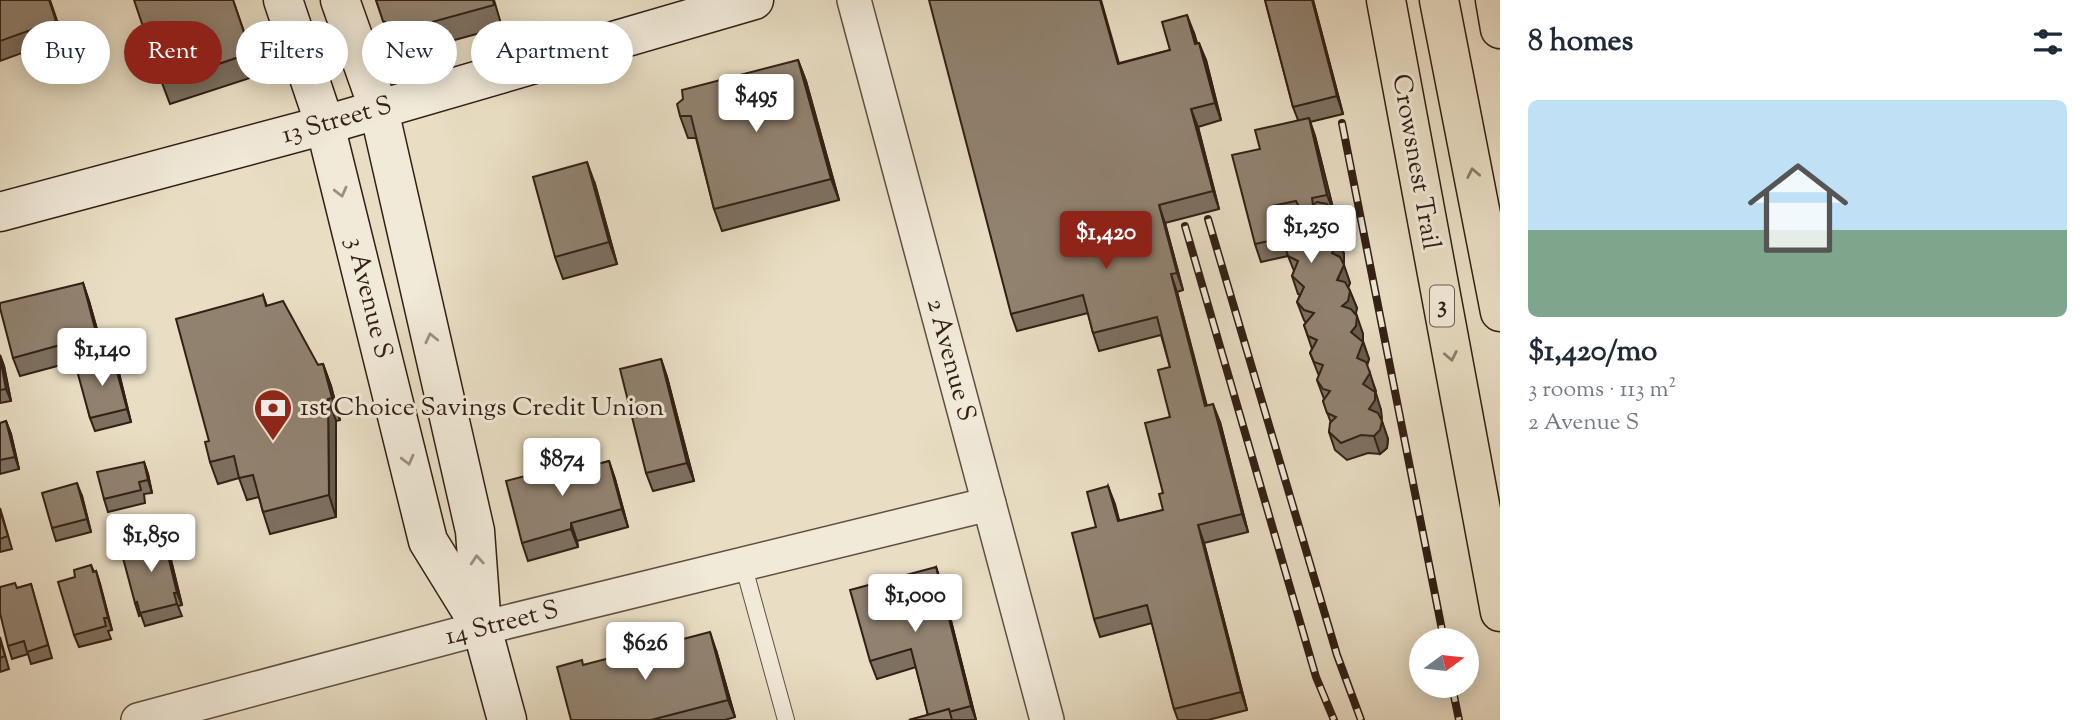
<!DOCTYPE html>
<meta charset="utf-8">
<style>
body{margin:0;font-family:"Sorts Mill Goudy",serif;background:#f2f2f3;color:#1f2937;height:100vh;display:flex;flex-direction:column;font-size:26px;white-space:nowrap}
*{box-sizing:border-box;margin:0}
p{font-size:23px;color:#747a83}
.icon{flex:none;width:38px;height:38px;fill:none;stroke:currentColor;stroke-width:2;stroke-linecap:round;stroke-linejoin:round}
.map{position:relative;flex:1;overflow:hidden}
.panel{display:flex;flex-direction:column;background:#fff;width:595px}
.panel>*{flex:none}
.hud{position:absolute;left:21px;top:21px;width:665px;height:63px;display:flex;gap:14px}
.needle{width:46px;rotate:75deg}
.tools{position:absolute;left:1409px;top:628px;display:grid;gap:14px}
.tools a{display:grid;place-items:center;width:70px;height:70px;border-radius:50%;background:#fff;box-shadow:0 4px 18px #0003;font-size:35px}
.price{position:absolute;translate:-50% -60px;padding:0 16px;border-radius:7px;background:#fff;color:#222;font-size:23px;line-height:46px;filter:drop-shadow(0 2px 4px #0008)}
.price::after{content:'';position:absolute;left:50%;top:42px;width:21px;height:16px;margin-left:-10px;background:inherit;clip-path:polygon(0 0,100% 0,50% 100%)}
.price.selected{background:#8f2418;color:#fff}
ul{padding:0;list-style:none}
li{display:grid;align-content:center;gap:14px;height:371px;padding:0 28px}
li+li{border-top:2px solid #e0e1e3}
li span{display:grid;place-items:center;height:217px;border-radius:10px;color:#555}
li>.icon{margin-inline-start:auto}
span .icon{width:126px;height:126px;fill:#fffc;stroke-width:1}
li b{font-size:30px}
h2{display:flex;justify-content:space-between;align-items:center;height:84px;padding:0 28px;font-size:30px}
.tag{padding:0 24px;border-radius:32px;background:#fff;box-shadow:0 4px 18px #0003;font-size:24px;line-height:63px}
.tag.selected{background:#8f2418;color:#fff}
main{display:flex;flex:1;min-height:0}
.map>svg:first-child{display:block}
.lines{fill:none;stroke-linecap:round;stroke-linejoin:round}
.lane-casing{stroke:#604f41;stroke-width:18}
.street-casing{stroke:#604f41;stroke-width:36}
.secondary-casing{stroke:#321f15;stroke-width:41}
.highway-casing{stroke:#321f15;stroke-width:41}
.lane{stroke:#f1ead9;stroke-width:16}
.street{stroke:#f1ead9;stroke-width:33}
.secondary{stroke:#f1ead9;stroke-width:38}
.highway{stroke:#e9dec4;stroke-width:38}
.rail-casing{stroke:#321f15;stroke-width:8}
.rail{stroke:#f1ead9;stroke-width:5;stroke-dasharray:16;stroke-linecap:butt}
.wall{fill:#7d7060;stroke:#321f15;stroke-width:2;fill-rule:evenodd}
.shaded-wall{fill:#665b4e;stroke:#321f15;stroke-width:2}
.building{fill:#918270;stroke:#321f15;stroke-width:2}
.oneway{stroke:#8e7e6c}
.oneway2{stroke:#9b8f81}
.labels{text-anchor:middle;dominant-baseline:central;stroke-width:6;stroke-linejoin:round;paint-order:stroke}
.shield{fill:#f1ead9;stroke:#6b5c50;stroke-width:2}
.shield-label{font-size:24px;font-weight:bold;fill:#321f15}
.street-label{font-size:26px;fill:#321f15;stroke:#f1ead9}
.poi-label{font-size:26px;fill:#321f15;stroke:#f1ead9;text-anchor:start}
</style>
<main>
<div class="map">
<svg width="1500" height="720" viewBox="0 0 1500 720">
<rect width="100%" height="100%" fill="#e9dec4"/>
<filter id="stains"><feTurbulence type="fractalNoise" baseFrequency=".00286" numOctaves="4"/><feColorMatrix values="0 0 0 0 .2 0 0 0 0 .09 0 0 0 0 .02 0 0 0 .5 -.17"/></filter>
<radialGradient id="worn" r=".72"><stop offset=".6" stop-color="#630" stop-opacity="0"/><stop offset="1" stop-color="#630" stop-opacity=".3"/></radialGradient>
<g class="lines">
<defs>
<polyline id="lane" points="743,564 786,720"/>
<g id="street">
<polyline points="854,0 1047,720"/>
<polyline points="138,720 482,628 989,504"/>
</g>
<g id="secondary">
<polyline points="283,0 325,125 428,541 478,622"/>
<polyline points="340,0 379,110 475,531 482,628 507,720"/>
<polyline points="0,212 325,125 754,0"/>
</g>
<g id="highway">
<polyline points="1386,0 1500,612"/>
<polyline points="1439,0 1500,312"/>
<polyline points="1495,0 1500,29"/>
</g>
</defs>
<use href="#lane" class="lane-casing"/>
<use href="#street" class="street-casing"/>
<use href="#secondary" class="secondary-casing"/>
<use href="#highway" class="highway-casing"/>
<use href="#lane" class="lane"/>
<use href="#street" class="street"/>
<use href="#secondary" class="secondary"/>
<use href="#highway" class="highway"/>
<defs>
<g id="rail">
<polyline points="1342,123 1444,640"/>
<polyline points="1208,219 1337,655 1361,720"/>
<polyline points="1185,226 1316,677 1334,720"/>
<polyline points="1452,686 1459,720"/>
</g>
</defs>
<use href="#rail" class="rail-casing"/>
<use href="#rail" class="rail"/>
</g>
<g class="wall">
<polygon points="0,0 50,0 63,38 0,61"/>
<polygon points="233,0 259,75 170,104 162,83"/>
<polygon points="376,0 494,0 502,27 411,52 391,43"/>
<path d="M1265,0h48l30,114 -33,8 5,14 19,76 -2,1 6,17v8l6,16 -1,10 7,19 -2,4 9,21 -2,6 8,20v7l6,18 -2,7 9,25 -1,2 6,17v9l7,20 -1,9 -7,6 -12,-1 -21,7 -12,-10 -6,-18 2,-9 -8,-22 1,-2 -7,-19 2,-4 -9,-23 2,-4 -8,-24 2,-2 -2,-3 -7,-18 3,-7 -2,-1 -6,-18 2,-5 -6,-15 -27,6 -6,-18 5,-95 38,-29 -5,-13zM1278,224l9,20 -1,2z"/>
<polygon points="1194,33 1197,43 1206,60 1221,120 1198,127 1219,209 1165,223 1183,290 1177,292 1207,406 1220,422 1248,532 1204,543 1247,710 1208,720 1178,720 1174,709 1152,623 1100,637 1094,619 1096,527 1108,486 1119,521 1163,510 1163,493 1170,417 1170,367 1161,335 1099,351 1093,333 1088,313 1017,331 1011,314 1119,63 1170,50"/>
<polygon points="798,60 806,81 839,200 722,231 714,209 696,138 688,138 680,116 683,99"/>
<polygon points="595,184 617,264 563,279 555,257"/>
<polygon points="83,283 89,301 104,354 89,358 90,363 113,357 118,369 131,422 95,431 90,418 76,361 20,376 13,358"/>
<polygon points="263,295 267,306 318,365 323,364 331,386 340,420 336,421 336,517 270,534 263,512 259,497 247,500 239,478 218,484 210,462 209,441"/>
<polygon points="0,355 4,366 11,401 0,403"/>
<polygon points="661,359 667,377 694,481 653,491 646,473"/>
<polygon points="6,421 11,434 19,469 0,474 0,423"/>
<polygon points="609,461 615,479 628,527 577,541 578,547 528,561 522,543 584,468"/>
<polygon points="144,462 148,474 152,493 144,494 145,503 108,512 104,499"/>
<polygon points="82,496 91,532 56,541 52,528"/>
<polygon points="0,508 12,549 0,552"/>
<polygon points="156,527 163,548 171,560 182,605 178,606 182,616 145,626 141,615 139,616 135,603 134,556 145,547"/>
<polygon points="91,565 94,572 96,571 100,584 112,630 108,631 111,639 79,647 74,635 75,577"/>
<polygon points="936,567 942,585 976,720 909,720 928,715 916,667 877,679 870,661"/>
<polygon points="31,584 52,658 31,664 28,654 12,659 8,646 17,588"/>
<polygon points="0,637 9,669 0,672"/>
<polygon points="716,650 735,717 725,720 571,720 584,665"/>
</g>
<g class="shaded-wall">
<polygon points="1100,0 1101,0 1124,81 1118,64"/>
<polygon points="1312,0 1313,0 1343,114 1337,96"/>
<polygon points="1187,15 1194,33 1202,61 1195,44"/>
<polygon points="1199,43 1206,60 1221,120 1215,103"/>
<polygon points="798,60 806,81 839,200 831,179"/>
<polygon points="1191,109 1198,127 1219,209 1213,191"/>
<polygon points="1309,118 1315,136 1334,212 1327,195"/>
<polygon points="587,162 595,184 617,264 609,242"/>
<polygon points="1159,205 1165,223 1183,290 1177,273"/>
<polygon points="1332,213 1338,230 1338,238 1344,254 1344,263 1339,271 1332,253 1326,227"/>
<polygon points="1344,265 1350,283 1344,298 1337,280"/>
<polygon points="1171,274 1177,292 1211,424 1205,406"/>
<polygon points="83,283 89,301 104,354 97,336"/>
<polygon points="1350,291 1357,308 1355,318 1342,306"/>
<polygon points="1357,316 1363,334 1363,342 1369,359 1363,375 1357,358 1351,332"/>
<polygon points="0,355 4,366 11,401 6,389"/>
<polygon points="113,357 118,369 131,422 127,409"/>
<polygon points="661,359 667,377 694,481 687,463"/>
<polygon points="323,364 331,386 340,420 332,398"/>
<polygon points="1370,373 1381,410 1382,418 1376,427 1369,409 1363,384"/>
<polygon points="328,399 336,421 336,517 329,495"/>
<polygon points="1213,404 1220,422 1248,532 1242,514"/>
<polygon points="6,421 11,434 19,469 15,457"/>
<polygon points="1382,421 1388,439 1387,448 1380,454 1374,436"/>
<polygon points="609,461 615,479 628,527 622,509"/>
<polygon points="144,462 148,474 152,493 148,480"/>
<polygon points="77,483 82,496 91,532 87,519"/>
<polygon points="1108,486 1115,504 1124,539 1118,521"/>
<polygon points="571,523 577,541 578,547 571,529"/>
<polygon points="1198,525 1204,543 1247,710 1241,692"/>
<polygon points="166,547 171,560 182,605 177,593"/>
<polygon points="936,567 942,585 976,720 971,706"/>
<polygon points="96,571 100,584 112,630 108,618"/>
<polygon points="710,632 716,650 735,717 728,700"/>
</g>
<g class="building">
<polygon points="0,0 49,0 56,21 0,41"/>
<polygon points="134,0 233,0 251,53 162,83"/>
<polygon points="376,0 493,0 494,5 403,30 383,21"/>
<polygon points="929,0 1100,0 1118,64 1170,50 1162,22 1187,15 1195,44 1199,43 1215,103 1191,109 1213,191 1159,205 1177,273 1171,274 1205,406 1213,404 1242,514 1198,525 1241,692 1174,709 1147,605 1094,619 1072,533 1096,527 1087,492 1108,486 1118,521 1163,510 1159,494 1163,493 1145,423 1170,417 1158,370 1170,367 1157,317 1093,333 1083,295 1011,314"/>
<polygon points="1265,0 1312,0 1337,96 1293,107"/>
<polygon points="798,60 831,179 714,209 691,116 680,116 677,104 683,99 682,90"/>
<polygon points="1309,118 1327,195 1312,198 1313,205 1317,202 1327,204 1332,213 1331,221 1326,227 1337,236 1337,245 1332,253 1340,257 1344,265 1337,280 1345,282 1350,291 1348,301 1342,306 1351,309 1357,316 1356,326 1351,332 1363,342 1357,358 1366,362 1370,373 1363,384 1375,392 1375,400 1369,409 1378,413 1382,421 1380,430 1374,436 1361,435 1341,443 1329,432 1330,423 1336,417 1327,413 1323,401 1330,391 1323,389 1317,380 1323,365 1314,362 1310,353 1317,340 1308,336 1304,325 1314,313 1304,310 1297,302 1304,287 1292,276 1298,261 1288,256 1285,247 1292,235 1282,230 1279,223 1285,210 1299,207 1296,201 1272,206 1282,238 1255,244 1232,155 1260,149 1255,130"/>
<polygon points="587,162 609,242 555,257 533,177"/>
<polygon points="83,283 97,336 83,340 85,348 73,352 71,342 13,358 0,308 0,303"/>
<polygon points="263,295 266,306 283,301 318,365 323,364 332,398 328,399 329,495 263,512 253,475 239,478 234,456 210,462 205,442 209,441 176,319"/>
<polygon points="0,357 6,389 0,390"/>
<polygon points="113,357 127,409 90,418 76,367"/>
<polygon points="661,359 687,463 646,473 620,369"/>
<polygon points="6,421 15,457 0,460 0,423"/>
<polygon points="582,461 583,468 609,461 622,509 571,523 571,529 522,543 506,481"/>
<polygon points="144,462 148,480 139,482 141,490 104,499 97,472"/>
<polygon points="77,483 87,519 52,528 42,493"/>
<polygon points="0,510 8,536 0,539"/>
<polygon points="156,527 162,549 166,547 177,593 174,593 177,604 140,613 137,602 135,603 123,558 134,556 133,550 145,547 141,531"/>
<polygon points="91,565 93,572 96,571 108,618 104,618 106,626 74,635 58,582 75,577 74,570"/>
<polygon points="936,567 971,706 949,712 949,709 928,715 911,649 870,661 850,590"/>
<polygon points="15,583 17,588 31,584 48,645 27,652 24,641 8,646 0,613 0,587"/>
<polygon points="710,632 728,700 651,720 571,720 557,667 582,660 583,665"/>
<polygon points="0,640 5,656 0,658"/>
<polygon points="949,709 952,720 909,720"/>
</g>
<defs><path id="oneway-chevron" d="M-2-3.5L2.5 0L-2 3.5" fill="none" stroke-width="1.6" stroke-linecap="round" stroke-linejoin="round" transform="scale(1.75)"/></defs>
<g class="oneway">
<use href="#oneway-chevron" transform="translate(1473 173) rotate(-101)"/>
<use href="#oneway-chevron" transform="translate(1451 356) rotate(79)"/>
</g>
<g class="oneway2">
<use href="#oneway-chevron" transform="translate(341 192) rotate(76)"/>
<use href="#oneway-chevron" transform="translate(431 338) rotate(-103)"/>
<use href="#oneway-chevron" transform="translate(408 460) rotate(76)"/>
<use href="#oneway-chevron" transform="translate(477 560) rotate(-94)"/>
</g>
<defs>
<symbol id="bank-pin" viewBox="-11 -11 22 30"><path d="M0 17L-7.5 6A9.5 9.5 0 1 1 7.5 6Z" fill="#8f2418" stroke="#f1ead9"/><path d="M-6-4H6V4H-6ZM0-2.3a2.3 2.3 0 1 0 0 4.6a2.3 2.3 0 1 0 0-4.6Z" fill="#fff"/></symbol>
</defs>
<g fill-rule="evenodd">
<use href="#bank-pin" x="251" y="386" width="44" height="60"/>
</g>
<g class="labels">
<rect class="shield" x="1430" y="285.5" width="24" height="41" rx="5"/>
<g class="shield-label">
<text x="1442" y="306">3</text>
</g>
<g class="street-label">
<text transform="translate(337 121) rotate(-16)">13 Street S</text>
<text transform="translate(1415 162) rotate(80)">Crowsnest Trail</text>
<text transform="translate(368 298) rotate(76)">3 Avenue S</text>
<text transform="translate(950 360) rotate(75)">2 Avenue S</text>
<text transform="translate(502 624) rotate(-14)">14 Street S</text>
</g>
<g class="poi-label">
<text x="300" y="408">1st Choice Savings Credit Union</text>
</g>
</g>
<rect width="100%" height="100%" filter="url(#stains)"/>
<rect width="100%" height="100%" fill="url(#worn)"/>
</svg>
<div class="tools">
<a><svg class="needle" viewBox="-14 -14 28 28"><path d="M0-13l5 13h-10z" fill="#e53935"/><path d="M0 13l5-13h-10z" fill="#747a83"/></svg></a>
</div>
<b class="price" style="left:756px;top:134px">$495</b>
<b class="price" style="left:1311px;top:265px">$1,250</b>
<b class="price selected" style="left:1106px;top:271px">$1,420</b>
<b class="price" style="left:102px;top:388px">$1,140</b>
<b class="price" style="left:562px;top:498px">$874</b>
<b class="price" style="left:151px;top:574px">$1,850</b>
<b class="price" style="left:915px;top:634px">$1,000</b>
<b class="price" style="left:645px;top:682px">$626</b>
<div class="hud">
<a class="tag">Buy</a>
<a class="tag selected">Rent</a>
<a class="tag">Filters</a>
<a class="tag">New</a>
<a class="tag">Apartment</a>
</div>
</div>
<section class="panel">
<h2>8 homes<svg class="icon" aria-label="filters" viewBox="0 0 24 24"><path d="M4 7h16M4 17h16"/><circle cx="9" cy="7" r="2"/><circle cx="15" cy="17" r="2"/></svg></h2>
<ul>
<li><span style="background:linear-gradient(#bfe0f5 60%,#7fa58c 0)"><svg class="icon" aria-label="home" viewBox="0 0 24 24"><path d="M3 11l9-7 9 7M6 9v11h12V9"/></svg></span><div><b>$1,420/mo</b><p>3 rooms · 113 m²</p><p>2 Avenue S</p></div></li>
</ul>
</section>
</main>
